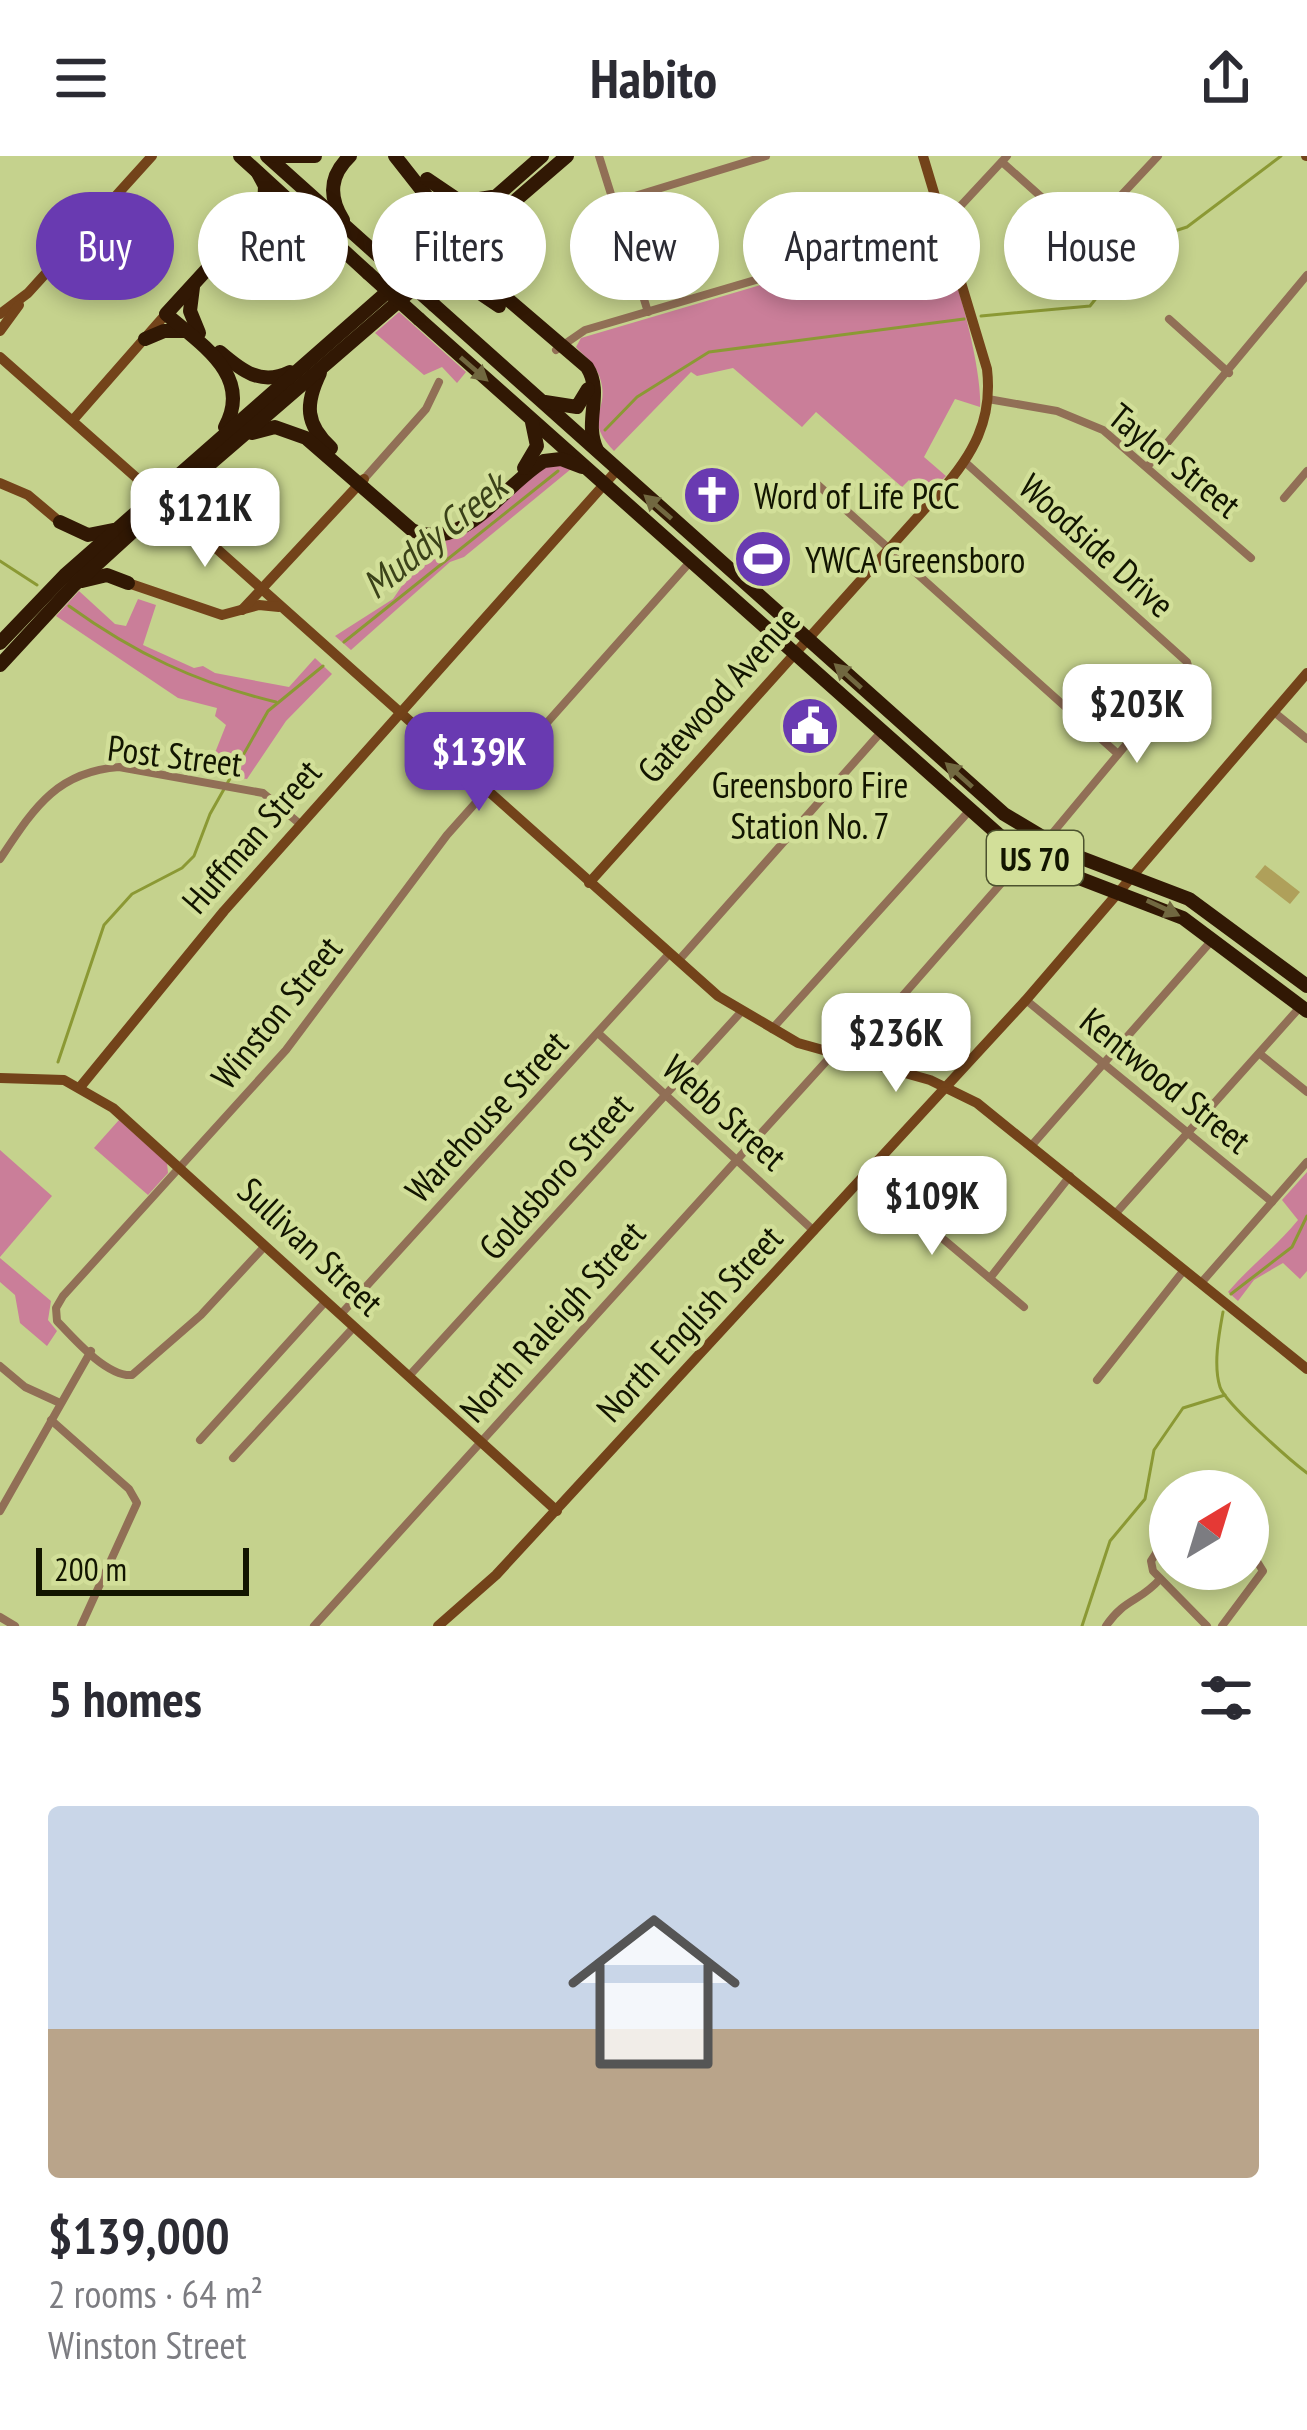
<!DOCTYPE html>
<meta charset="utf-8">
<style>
body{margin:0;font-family:"PT Sans Narrow",sans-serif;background:#f7f7f7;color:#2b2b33;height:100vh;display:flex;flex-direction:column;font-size:45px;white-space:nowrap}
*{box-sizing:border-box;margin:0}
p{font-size:39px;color:#7c7c81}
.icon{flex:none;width:66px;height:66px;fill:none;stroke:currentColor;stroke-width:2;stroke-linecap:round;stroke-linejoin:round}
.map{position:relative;height:1470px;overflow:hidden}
.panel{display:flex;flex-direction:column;background:#fff;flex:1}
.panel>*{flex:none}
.banner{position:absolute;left:36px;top:36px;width:1236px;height:108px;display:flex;gap:24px}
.needle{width:78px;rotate:38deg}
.fabs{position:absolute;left:1149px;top:1314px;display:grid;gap:24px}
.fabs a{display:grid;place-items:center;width:120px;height:120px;border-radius:50%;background:#fff;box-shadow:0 6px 18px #0003;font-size:60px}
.scale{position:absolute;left:36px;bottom:30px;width:213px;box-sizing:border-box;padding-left:12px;border:6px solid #121500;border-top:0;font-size:33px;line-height:42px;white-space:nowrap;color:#121500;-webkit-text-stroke:9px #d2df99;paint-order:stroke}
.price{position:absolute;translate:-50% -102px;padding:0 27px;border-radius:24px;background:#fff;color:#222;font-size:39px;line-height:78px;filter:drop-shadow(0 3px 6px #0008)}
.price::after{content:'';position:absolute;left:50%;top:72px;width:36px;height:27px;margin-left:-18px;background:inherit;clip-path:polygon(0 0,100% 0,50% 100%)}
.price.on{background:#693ab1;color:#fff}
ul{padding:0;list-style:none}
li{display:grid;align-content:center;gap:24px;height:636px;padding:0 48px}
li span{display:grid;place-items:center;height:372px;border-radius:12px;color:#555}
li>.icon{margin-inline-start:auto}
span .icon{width:216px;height:216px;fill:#fffc;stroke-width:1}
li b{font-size:51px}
h2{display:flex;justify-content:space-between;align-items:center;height:144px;padding:0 48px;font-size:51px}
.pill{padding:0 42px;border-radius:54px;background:#fff;box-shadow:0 6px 18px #0003;font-size:42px;line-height:108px}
.pill.on{background:#693ab1;color:#fff}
header{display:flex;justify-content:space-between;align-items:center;height:156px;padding:0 48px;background:#fff;font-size:54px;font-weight:700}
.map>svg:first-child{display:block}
.green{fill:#ca7e99}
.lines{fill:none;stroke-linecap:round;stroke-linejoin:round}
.stream{stroke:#8b9934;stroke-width:3}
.building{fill:#afa05a}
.street{stroke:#916f56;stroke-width:8}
.secondary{stroke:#73431a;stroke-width:10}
.highway{stroke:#311804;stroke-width:14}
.secondary-bridge{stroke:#73431a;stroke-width:10}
.highway-bridge{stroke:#311804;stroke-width:14}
.oneway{fill:#716840}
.labels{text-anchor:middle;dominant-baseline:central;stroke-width:9;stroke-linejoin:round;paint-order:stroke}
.shield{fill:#d2df99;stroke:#4c522e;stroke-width:3}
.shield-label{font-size:33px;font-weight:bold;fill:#121500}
.street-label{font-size:36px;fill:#121500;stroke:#d2df99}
.poi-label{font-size:36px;fill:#121500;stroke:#d2df99;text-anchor:start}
.water-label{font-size:39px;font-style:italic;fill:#3b4219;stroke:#d2df99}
</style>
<header><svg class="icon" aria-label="menu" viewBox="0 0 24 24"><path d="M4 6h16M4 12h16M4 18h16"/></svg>Habito<svg class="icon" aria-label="share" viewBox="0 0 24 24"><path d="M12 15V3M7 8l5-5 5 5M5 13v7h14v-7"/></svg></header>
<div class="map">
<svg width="1307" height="1470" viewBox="0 0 1307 1470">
<rect width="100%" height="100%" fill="#c5d28d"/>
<g class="green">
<path d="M934,78c21,25 49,139 46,173l-25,-8 -31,58 22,19 -19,19 -18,-15 -7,7 -86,-75 -14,15 -69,-59 -36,8 -6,-4 -77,79c-33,-35 -3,-39 -14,-73 -4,-13 -15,-21 -24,-31l5,-9z"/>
<polygon points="399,156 466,216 457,227 442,211 424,219 375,177"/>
<polygon points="557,309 571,313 464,401 450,406 351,494 335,480 393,443 412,415 427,408 440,393 439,386 457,381 541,311"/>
<polygon points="79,435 115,468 126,470 138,443 156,449 143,489 194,512 203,510 215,517 289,531 315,502 332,518 286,565 247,623 207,617 226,569 215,560 217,552 178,542 56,460"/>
<polygon points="119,964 167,1007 168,1017 148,1039 94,992"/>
<polygon points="0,994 52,1040 0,1101"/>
<path d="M1307,1016v99l-7,8 -17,-16 -29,17 -16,21 -10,-9c23,-27 48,-45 70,-72l-16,-20z"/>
<polygon points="0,1102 51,1145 48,1164 57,1175 47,1190 20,1167 15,1139 0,1126"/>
</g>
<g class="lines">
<g class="stream">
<polyline points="981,160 1090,150 1128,102 1153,82 1187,71 1281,0"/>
<polyline points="605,274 637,241 709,196 964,163"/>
<polyline points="0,405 37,429"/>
<path d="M69,450c65,47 128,77 207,96"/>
<polyline points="344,486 558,315"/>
<polyline points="58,906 104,769 132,738 182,712 194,700 210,658 268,555 323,510"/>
<polyline points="1231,1138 1292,1091 1307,1060"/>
<path d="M1223,1156c-4,22 -10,53 -3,75 5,16 71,74 87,86"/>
<polyline points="1082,1470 1110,1385 1145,1343 1154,1294 1183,1252 1225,1239"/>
</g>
</g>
<g class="building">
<polygon points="763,377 788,398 784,402 791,408 772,429 740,403"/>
<polygon points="1265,709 1300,736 1290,748 1255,721"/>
</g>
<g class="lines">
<g class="street">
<polyline points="599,0 648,156"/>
<polyline points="1002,6 1084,79 1158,0"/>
<polyline points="615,46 766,0"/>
<polyline points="1169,163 1229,217"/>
<polyline points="556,194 585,174 926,74 954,57 1007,0"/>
<polyline points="988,243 1057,255 1103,274 1251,402"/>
<polyline points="966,307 1187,506 1189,513 1046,685"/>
<polyline points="1148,310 1307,119"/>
<polyline points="364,323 426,253 439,226"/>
<polyline points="818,329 1118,598"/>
<polyline points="1284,342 1307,315"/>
<polyline points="1274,556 1307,583"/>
<path d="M0,703c33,-49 55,-87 119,-92l144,26 37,31"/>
<polyline points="679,804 882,575"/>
<polyline points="1026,844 1272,1046"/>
<polyline points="772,873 970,654"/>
<polyline points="598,877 814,1075"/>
<polyline points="1260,898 1307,936"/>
<polyline points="848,902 1027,698"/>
<polyline points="1032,989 1213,783"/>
<polyline points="867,1019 1024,1151"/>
<polyline points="1116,1057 1301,850"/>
<path d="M265,1090l-64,69 -69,60c-25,2 -58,-36 -75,-54l-1,-13 7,-12 223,-246 161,-215 243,-273"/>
<polyline points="990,1122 1070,1020"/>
<polyline points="1201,1127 1307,1006"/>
<polyline points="342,1157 669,798"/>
<polyline points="0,1210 25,1231 60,1247"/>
<polyline points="409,1220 741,856"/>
<polyline points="1097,1224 1184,1114"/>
<polyline points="51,1264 129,1333 137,1347 81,1470"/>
<polyline points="200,1284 326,1145"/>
<polyline points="233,1302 354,1171"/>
<polyline points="0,1355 91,1195"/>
<polyline points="1170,1376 1151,1405 1153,1415 1207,1470"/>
<polyline points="0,1461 15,1470"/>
<polyline points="314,1470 832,899"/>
<path d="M1106,1470c19,-28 34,-24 54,-47"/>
<polyline points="1222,1470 1263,1415 1248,1391"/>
</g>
<g class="secondary">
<polyline points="1306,0 1307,0"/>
<polyline points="0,158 28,137 152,0"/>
<polyline points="0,175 19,149"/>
<polyline points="0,201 139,324"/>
<polyline points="73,264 166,158"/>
<polyline points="0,327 28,339 60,366"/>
<polyline points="180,360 718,840 798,887 930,924 977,947 1307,1213"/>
<polyline points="128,427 222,459 259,449 279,451"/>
<polyline points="242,454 364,323"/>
<path d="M589,727l351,-391c33,-37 53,-72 47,-123l-64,-213"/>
<polyline points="0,922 64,924 113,952 557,1355"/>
<polyline points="81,930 224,755 617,314"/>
<polyline points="438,1470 496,1419 1026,844 1307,517"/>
</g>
<g class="highway">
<polyline points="240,0 368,117"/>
<polyline points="267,0 382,103"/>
<polyline points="276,0 315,0"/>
<polyline points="395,0 439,56 439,73 427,96"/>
<polyline points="427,23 461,46 492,41"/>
<polyline points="257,63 282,57 304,63"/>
<path d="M343,64c-15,-24 -13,-45 7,-64"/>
<path d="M496,67l-14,26 1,29 104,89c17,27 -4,54 10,83"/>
<polyline points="423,122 456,121 499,150"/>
<polyline points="193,131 190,155 199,177"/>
<polyline points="434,149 1004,658 1071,698 1189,743 1307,830"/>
<polyline points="419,163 999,679 1058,714 1183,762 1307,855"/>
<polyline points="145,183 164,175 186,175"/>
<path d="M220,196c22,19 41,34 70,20"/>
<path d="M320,217c-15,31 -15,51 11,75"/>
<polyline points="545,246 577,251 588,233"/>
<path d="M225,271c28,-51 -23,-82 -59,-113l98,-107 1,-21 -7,-13"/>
<path d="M252,277l23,-6 31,11 106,92c52,24 91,-45 132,-69l17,-2 21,8"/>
<polyline points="524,312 537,290 532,266"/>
<polyline points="60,366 88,379 113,374"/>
<polyline points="82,425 107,419 128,427"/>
<polyline points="0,487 65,419 542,0"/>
<polyline points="0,509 74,429 153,357 567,0"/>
</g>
<polyline class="secondary-bridge" points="139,324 180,360"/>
<g class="highway-bridge">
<polyline points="382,103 434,149"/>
<polyline points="368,117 419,163"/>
</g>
</g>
<defs><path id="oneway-solid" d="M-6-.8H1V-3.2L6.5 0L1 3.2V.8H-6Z" transform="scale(3)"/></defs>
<g class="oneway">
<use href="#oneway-solid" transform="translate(474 213) rotate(41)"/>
<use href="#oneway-solid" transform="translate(658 351) rotate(-139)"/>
<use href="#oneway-solid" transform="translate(848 520) rotate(-138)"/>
<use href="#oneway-solid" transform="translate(959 619) rotate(-138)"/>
<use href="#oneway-solid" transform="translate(1163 752) rotate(25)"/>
</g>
<defs>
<symbol id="church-disc" viewBox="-11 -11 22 22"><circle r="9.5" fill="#693ab1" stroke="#d2df99"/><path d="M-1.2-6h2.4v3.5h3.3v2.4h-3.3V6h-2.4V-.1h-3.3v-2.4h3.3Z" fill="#fff"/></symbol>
<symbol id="stadium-disc" viewBox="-11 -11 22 22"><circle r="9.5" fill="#693ab1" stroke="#d2df99"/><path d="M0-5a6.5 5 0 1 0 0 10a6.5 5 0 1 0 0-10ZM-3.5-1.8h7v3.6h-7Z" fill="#fff"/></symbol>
<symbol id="civic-disc" viewBox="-11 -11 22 22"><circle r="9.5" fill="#693ab1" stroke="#d2df99"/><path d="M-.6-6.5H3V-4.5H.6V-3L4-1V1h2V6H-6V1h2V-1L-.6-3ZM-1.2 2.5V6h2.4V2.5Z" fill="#fff"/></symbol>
</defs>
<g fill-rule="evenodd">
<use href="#church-disc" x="679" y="306" width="66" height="66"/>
<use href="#stadium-disc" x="730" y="370" width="66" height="66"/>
<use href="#civic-disc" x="777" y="537" width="66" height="66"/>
</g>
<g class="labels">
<rect class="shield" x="987" y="675" width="96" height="54" rx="9"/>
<g class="shield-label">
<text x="1035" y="702">US 70</text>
</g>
<g class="street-label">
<text transform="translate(1175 304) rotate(39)">Taylor Street</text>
<text transform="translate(1097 389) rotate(42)">Woodside Drive</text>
<text transform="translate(718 538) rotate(-48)">Gatewood Avenue</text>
<text transform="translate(175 599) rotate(7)">Post Street</text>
<text transform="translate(251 680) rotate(-49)">Huffman Street</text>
<text transform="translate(276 856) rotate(-51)">Winston Street</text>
<text transform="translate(1166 924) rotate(39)">Kentwood Street</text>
<text transform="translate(725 956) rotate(42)">Webb Street</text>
<text transform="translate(486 960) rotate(-47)">Warehouse Street</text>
<text transform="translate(555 1020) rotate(-48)">Goldsboro Street</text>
<text transform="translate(311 1090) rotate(43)">Sullivan Street</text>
<text transform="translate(552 1165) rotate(-48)">North Raleigh Street</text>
<text transform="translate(689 1167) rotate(-47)">North English Street</text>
</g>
<g class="poi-label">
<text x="754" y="339">Word of Life PCC</text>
<text x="805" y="403">YWCA Greensboro</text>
<text x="810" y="628" text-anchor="middle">Greensboro Fire<tspan x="810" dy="41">Station No. 7</tspan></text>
</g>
<g class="water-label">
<text transform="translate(434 379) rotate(-39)">Muddy Creek</text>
</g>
</g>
</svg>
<div class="fabs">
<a><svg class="needle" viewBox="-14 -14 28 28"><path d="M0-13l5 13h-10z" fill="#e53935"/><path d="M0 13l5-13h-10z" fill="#7c7c81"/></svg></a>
</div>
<div class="scale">200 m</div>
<b class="price" style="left:205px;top:414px">$121K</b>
<b class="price" style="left:1137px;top:610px">$203K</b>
<b class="price on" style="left:479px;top:658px">$139K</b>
<b class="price" style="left:896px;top:939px">$236K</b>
<b class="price" style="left:932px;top:1102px">$109K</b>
<div class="banner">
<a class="pill on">Buy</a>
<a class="pill">Rent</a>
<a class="pill">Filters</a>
<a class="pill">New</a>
<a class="pill">Apartment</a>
<a class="pill">House</a>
</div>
</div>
<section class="panel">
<h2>5 homes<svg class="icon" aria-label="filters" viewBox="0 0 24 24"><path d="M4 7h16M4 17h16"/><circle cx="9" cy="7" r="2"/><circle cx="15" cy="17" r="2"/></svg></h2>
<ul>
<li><span style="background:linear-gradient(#c9d6e8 60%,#b9a48a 0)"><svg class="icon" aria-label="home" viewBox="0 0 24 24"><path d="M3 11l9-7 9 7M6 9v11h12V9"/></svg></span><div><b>$139,000</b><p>2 rooms · 64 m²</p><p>Winston Street</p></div></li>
</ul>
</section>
